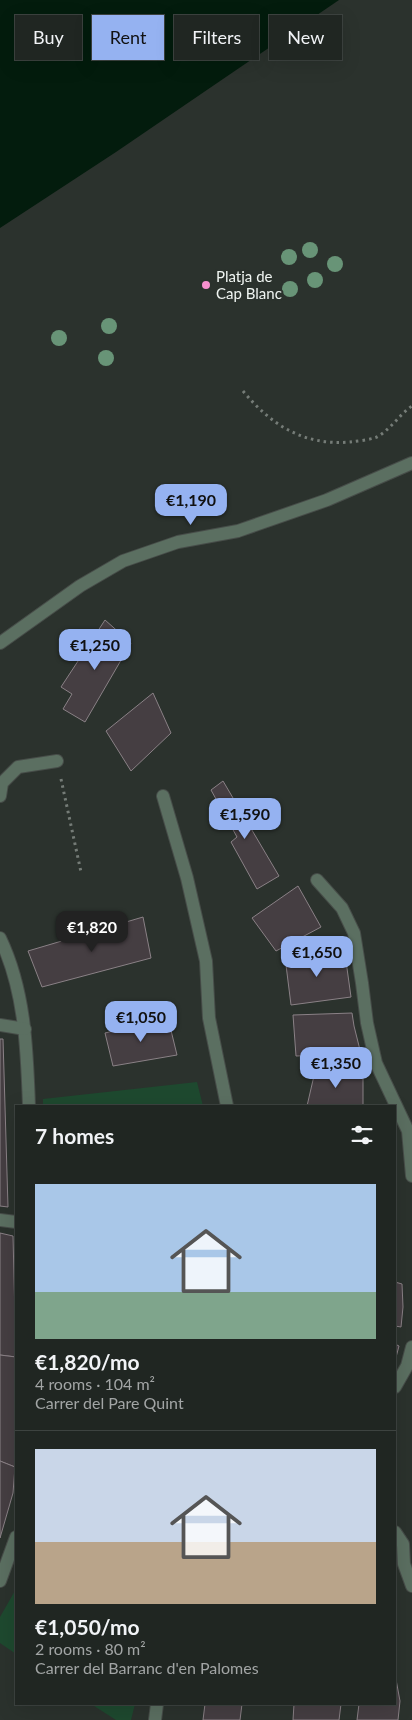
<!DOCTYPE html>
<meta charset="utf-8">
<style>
body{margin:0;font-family:Lato,sans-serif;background:#282e2a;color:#f1f3f6;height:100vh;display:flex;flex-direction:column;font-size:19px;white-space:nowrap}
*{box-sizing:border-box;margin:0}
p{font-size:16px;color:#a2a5a5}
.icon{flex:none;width:28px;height:28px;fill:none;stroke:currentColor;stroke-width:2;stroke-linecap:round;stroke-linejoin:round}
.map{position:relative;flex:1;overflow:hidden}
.drawer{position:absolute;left:15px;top:1105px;width:381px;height:600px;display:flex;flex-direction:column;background:#202622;border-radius:0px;box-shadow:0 5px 20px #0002,0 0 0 1px #3d4340}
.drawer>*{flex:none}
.guide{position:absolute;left:15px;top:15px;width:382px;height:45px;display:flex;gap:10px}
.price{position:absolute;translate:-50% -42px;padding:0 11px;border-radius:10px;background:#95b2f1;color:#111;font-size:16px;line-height:32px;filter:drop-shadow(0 1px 2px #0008)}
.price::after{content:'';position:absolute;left:50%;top:30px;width:15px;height:11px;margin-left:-8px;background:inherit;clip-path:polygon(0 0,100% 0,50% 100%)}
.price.current{background:#222;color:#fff}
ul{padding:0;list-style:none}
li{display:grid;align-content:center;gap:10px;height:265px;padding:0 20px}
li+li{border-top:1px solid #3d4340}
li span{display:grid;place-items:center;height:155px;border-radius:0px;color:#555}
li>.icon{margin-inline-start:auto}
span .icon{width:90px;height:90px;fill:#fffc;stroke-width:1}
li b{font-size:21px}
h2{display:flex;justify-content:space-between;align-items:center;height:60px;padding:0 20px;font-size:21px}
.pill{padding:0 18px;border-radius:0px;background:#202622;box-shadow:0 5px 20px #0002,0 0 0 1px #3d4340;font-size:18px;line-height:45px}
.pill.current{background:#95b2f1;color:#111}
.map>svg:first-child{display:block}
.green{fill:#1e492f}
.water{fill:#031c0d}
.building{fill:#453e42;stroke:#8a8186}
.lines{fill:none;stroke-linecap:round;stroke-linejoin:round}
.minor-casing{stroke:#474d49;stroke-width:14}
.path{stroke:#757c77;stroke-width:3;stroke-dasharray:2.5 4;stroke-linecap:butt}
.minor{stroke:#5b6f61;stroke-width:12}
.tree{fill:#689477}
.poi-dot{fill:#f790ce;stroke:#2b322d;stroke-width:2}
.labels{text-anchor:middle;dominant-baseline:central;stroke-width:4;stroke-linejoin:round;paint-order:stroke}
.poi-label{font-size:15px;fill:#f0f5f2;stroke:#2b322d;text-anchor:start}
</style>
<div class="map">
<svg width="412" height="1720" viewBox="0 0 412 1720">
<rect width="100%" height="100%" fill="#2b322d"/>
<g class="green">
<polygon points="197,1082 203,1106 43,1106 43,1099"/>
<polygon points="16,1589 16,1654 0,1643 0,1617"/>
<polygon points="91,1704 135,1704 131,1720 116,1720"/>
</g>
<polygon class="water" points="0,0 339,0 116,152 0,228"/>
<g class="building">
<polygon points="105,620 131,643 85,722 63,709 72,694 61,687"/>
<polygon points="153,693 171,733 131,771 106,731"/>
<polygon points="223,781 279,876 257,889 231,842 237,837 211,790"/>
<polygon points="298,886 321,927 276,951 252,918"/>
<polygon points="143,917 151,958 42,987 28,951"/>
<polygon points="345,954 351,997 291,1005 285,957"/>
<polygon points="352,1013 354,1026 361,1054 296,1056 293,1015"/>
<polygon points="168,1018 177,1055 113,1066 105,1033"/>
<polygon points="0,1039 3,1039 8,1207 0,1206"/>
<polygon points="316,1067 363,1078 363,1106 307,1106"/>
<polygon points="0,1233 13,1236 16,1357 0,1355"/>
<polygon points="395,1282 402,1284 403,1307 401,1327 395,1326"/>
<polygon points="395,1344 399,1346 395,1361"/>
<polygon points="0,1355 16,1357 15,1467 0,1461"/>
<polygon points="0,1461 15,1467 13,1493 0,1538"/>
<polygon points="395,1674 400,1701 398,1720 357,1720 359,1704 395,1704"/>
<polygon points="205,1704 242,1704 240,1720 203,1720"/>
<polygon points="294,1704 341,1704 339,1720 293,1720"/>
</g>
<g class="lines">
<defs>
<g id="minor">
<polyline points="0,643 80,586 123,561 178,542 238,531 327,500 412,463"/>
<polyline points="0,796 2,783 18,767 57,761"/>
<polyline points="163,796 187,878 206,961 209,1018 227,1106"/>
<polyline points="317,880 342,908 354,933 362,983 367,1023 376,1063 408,1131 412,1176"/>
<path d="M0,938c25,52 27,111 29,168"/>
<polyline points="0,1025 25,1029"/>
<polyline points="0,1220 16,1222"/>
<polyline points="395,1387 407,1366 412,1347"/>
<polyline points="395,1532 403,1544 404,1564 412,1586"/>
<polyline points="0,1581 16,1537"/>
<polyline points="155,1720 157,1704"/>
</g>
</defs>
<use href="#minor" class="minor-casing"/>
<g class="path">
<path d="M243,391c28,34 61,55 107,51 8,-1 19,-2 27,-5 14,-8 22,-22 35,-31"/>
<polyline points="61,779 81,872"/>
</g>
<use href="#minor" class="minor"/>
</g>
<g class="tree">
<circle cx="310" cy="250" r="8"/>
<circle cx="289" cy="257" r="8"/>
<circle cx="335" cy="264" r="8"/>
<circle cx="315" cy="280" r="8"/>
<circle cx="290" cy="289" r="8"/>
<circle cx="109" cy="326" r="8"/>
<circle cx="59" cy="338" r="8"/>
<circle cx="106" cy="358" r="8"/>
</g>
<circle class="poi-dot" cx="206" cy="285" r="5"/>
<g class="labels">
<g class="poi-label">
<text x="216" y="276">Platja de<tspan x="216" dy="17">Cap Blanc</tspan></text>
</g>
</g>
</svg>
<b class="price" style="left:191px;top:526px">€1,190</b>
<b class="price" style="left:95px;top:671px">€1,250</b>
<b class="price" style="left:245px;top:840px">€1,590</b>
<b class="price current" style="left:92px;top:953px">€1,820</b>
<b class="price" style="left:317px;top:978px">€1,650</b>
<b class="price" style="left:141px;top:1043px">€1,050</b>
<b class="price" style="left:336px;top:1089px">€1,350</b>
<div class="guide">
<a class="pill">Buy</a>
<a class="pill current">Rent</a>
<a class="pill">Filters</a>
<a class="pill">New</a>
</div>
<section class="drawer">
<h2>7 homes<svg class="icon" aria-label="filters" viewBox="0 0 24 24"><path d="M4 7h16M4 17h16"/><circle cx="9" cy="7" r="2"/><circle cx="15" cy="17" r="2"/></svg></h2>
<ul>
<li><span style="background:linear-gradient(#a9c7e8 70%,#7fa58c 0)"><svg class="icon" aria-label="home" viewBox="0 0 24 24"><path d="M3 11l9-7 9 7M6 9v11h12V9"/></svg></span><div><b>€1,820/mo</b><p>4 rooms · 104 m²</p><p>Carrer del Pare Quint</p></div></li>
<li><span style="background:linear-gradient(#c9d6e8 60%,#b9a48a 0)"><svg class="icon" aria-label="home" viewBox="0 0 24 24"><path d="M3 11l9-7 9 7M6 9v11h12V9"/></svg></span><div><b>€1,050/mo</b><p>2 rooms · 80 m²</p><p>Carrer del Barranc d'en Palomes</p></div></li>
</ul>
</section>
</div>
